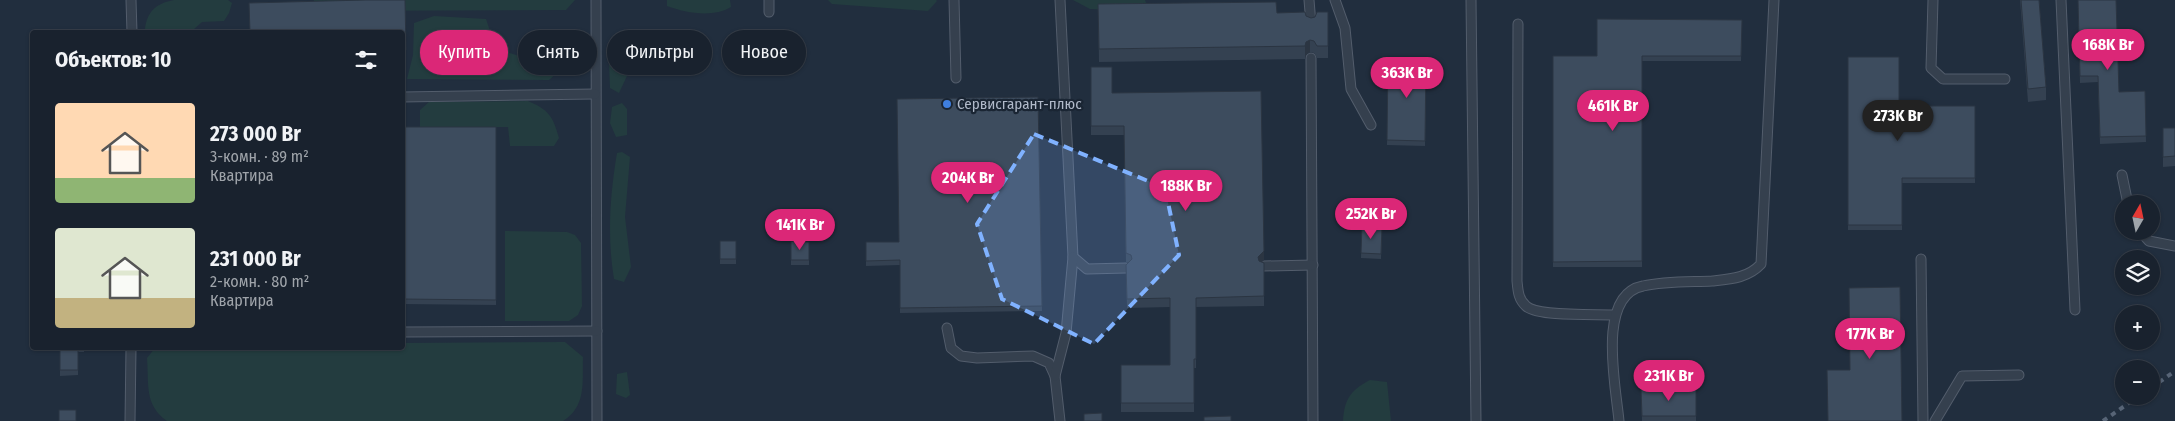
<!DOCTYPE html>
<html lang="ru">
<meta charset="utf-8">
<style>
body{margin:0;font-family:"Fira Sans Condensed",sans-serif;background:#262f3a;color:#f1f3f6;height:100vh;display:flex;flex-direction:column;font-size:19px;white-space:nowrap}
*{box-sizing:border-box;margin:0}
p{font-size:16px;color:#9fa4aa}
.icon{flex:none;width:28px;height:28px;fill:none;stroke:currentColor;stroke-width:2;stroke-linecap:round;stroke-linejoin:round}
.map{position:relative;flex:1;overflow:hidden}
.side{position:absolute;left:30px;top:30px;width:375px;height:320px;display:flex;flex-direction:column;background:#19222e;border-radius:5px;box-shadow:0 1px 4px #0004,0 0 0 1px #373f4a}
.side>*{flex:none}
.top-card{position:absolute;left:420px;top:30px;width:475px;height:45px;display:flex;gap:10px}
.needle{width:32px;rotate:9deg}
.controls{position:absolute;left:2115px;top:195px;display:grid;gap:10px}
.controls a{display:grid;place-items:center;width:45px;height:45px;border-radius:50%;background:#19222e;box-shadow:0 1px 4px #0004,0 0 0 1px #373f4a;font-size:25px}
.price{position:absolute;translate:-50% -42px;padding:0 11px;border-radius:18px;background:#db2777;color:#fff;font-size:16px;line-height:32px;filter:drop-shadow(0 1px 2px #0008)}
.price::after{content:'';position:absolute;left:50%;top:30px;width:15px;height:11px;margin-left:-8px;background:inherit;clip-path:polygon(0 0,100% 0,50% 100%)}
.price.on{background:#222;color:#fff}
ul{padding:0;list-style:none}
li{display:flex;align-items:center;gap:15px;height:125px;padding:0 25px}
li span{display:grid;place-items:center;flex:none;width:140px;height:100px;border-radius:5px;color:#555}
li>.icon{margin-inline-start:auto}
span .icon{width:60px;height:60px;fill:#fffc;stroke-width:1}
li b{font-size:21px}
h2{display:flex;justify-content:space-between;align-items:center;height:60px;padding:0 25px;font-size:21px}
.tag{padding:0 18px;border-radius:22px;background:#19222e;box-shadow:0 1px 4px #0004,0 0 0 1px #373f4a;font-size:18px;line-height:45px}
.tag.on{background:#db2777;color:#fff}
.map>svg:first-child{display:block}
.green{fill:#233c3f}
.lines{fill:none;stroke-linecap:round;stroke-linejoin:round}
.lane-casing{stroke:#535d6c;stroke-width:11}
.lane{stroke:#35404e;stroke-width:9}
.rail{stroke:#576476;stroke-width:4;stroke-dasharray:5 5;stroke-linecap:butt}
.wall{fill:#344151}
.shaded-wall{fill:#2b3542}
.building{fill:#3d4c5e;stroke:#2b3542}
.marked{fill:#80b2ff;fill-opacity:0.2;stroke:#80b2ff;stroke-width:4;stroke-dasharray:10 6;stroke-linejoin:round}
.shop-dot{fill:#3f7fe0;stroke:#1a2533;stroke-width:2}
.labels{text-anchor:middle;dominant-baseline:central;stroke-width:4.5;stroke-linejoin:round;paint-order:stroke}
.poi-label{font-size:15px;fill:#b1baca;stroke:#1a2533;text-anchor:start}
</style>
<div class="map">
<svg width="2175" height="421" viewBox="0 0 2175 421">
<rect width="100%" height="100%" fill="#212e3e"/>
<g class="green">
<path d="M174,0h54l4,3 -3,10 -5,8 -22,1 -8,7 -1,3h-46l-2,-3c2,-17 11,-26 29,-29z"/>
<polygon points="314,0 575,0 566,10 314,11"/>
<path d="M667,0h63l1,7c-18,11 -45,6 -64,-1z"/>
<polygon points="828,0 936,0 937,1 928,11 832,4"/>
<polygon points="1073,0 1145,0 1147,5 1135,11 1090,9"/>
<polygon points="434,16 486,19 496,49 526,58 561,57 565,66 549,80 407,79 413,55 414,23"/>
<polygon points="615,54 622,57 627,76 619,93 610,88 609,63"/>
<path d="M528,101c21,9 25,15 31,37l-5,8h-44l-2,-19h-88v-17l9,-8z"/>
<polygon points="622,103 627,109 627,135 616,137 610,123 612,107"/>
<path d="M622,152l8,5 -5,60 6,50 -7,15 -10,-3c-7,-41 -4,-85 3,-126z"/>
<polygon points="505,231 567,232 575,235 581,243 582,306 578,315 569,321 505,321"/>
<path d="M565,342l18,15c-1,24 4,49 -20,64h-396c-23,-16 -18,-37 -20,-63l8,-10h247l1,-5z"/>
<polygon points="627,372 630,395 626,398 616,394 617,374"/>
<path d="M1370,380l17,2 4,39h-48c1,-22 8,-31 27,-41z"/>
</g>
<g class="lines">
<defs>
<g id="lane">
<polyline points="131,0 132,32"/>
<polyline points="596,0 597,421"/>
<polyline points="769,0 769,12"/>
<polyline points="954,0 956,78"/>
<polyline points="1060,0 1073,257 1087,269 1126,268"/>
<polyline points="1309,0 1311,24"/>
<polyline points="1335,0 1345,28 1351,89 1371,125"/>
<polyline points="1471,0 1476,421"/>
<polyline points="1933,0 1931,68 1943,79 2005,79"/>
<polyline points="2061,0 2075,310"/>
<path d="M1518,24l-1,257c1,9 1,18 9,25 11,11 71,8 88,9"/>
<polyline points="1311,58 1313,421"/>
<polyline points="402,97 595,94"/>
<polyline points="2122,175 2128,204"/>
<polyline points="2140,231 2149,241 2175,246"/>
<polyline points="1921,259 1923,421"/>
<polyline points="1264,266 1313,265"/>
<polyline points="947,328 951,348 961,356 977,358 1033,356 1049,363 1055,376 1060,421"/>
<polyline points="402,332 597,331"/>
<polyline points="1055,376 1066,333 1073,257"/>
<polyline points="130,421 131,348"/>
<path d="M1619,421c-3,-34 -23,-126 24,-135 22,-5 47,-4 69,-5 19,-2 36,-3 49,-17l13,-264"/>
<polyline points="1935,421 1962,376 2019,375"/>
</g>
</defs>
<use href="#lane" class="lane-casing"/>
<use href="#lane" class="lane"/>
<g class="rail">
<polyline points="2151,388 2175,371"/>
<polyline points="2103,421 2139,396"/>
</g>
</g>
<g class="wall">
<polygon points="2020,0 2039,0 2046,87 2046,100 2028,102"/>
<polygon points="2078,0 2119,92 2145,91 2146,142 2100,144 2098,82 2080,83"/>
<polygon points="1098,4 1277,13 1306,16 1311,18 1328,12 1328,58 1317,58 1314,53 1310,52 1306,55 1305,59 1099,62"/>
<polygon points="1742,20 1741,61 1642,61 1642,267 1553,267 1553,56 1597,56"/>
<polygon points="402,32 406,50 406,64 402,64"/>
<polygon points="1848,57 1899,106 1975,106 1975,183 1902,183 1902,230 1848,230"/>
<polygon points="1388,58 1426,58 1425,146 1387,145"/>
<polygon points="1091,67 1112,93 1264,260 1261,262 1264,263 1264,306 1196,307 1196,368 1194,368 1194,412 1121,412 1121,365 1170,365 1170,307 1127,308 1126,265 1129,263 1126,262 1124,135 1091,135"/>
<polygon points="1038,97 1042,311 900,313 900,265 866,266 866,242 899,242"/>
<polygon points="402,127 496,127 496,305 402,304"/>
<polygon points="2163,128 2175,128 2175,166 2163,167"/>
<polygon points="1362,225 1382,226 1381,259 1361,258"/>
<rect x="720" y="241" width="16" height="23"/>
<polygon points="791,241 809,242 809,265 791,265"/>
<polygon points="60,348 84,348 84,352 78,352 78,375 60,376"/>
<polygon points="1641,389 1696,389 1696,421 1642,421"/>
</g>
<g class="shaded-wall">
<polygon points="1310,40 1310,52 1306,55 1305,59 1305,46 1306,42"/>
<polygon points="1264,251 1264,260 1258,266 1258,257"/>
</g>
<g class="building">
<polygon points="365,0 405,0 406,50 402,51 402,32 250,32 249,3"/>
<polygon points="2021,0 2039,0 2046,87 2028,89"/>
<polygon points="2078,0 2116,0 2119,92 2145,91 2146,136 2100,137 2098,76 2080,76"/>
<polygon points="1276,2 1277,13 1305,12 1306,16 1311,18 1315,17 1317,12 1328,12 1328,46 1317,46 1314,41 1310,40 1306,42 1305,46 1099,49 1098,4"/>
<polygon points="1597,19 1742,20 1741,56 1642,56 1642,261 1553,262 1553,56 1597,56"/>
<polygon points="1848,57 1899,57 1899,106 1975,106 1975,178 1902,178 1902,225 1848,225"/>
<polygon points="1388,58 1426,58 1425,141 1387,140"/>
<polygon points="1091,67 1112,67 1112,93 1261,91 1264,251 1258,257 1259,261 1264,263 1264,296 1196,298 1196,359 1194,359 1194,403 1121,403 1121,365 1170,365 1170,298 1127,299 1126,265 1132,259 1131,255 1126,253 1124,126 1091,126"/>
<polygon points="1038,97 1042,306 900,308 900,260 866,261 866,242 899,242 897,99"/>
<polygon points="402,127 496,127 496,300 402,299"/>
<polygon points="2163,128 2175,128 2175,156 2163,157"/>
<polygon points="1362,225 1382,226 1381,254 1361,253"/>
<rect x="720" y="241" width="16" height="18"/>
<polygon points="791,241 809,242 809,260 791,260"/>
<polygon points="1900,287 1902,421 1828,421 1827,370 1850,370 1849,288"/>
<rect x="60" y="348" width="18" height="22"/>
<polygon points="1641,389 1696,389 1696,416 1642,416"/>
<rect x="59" y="410" width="17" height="11"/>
<polygon points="1102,413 1102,421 1084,421 1084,414"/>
<polygon points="1231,416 1231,421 1204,421 1204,417"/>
</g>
<path class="marked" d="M1034,134l131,54 14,67 -85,89 -92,-45 -25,-75z"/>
<circle class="shop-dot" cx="947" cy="104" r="5"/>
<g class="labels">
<g class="poi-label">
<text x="957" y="104">Сервисгарант-плюс</text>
</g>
</g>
</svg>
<div class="controls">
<a><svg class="needle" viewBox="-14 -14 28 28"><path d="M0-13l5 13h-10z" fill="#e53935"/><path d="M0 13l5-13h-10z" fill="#9fa4aa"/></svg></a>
<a><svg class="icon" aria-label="layers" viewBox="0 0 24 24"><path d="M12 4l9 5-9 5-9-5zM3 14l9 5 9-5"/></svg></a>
<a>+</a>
<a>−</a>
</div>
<b class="price" style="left:2108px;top:71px">168K Br</b>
<b class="price" style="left:1407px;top:99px">363K Br</b>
<b class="price" style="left:1613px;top:132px">461K Br</b>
<b class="price on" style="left:1898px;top:142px">273K Br</b>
<b class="price" style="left:968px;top:204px">204K Br</b>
<b class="price" style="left:1186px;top:212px">188K Br</b>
<b class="price" style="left:1371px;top:240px">252K Br</b>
<b class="price" style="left:800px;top:251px">141K Br</b>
<b class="price" style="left:1870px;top:360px">177K Br</b>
<b class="price" style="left:1669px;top:402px">231K Br</b>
<div class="top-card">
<a class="tag on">Купить</a>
<a class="tag">Снять</a>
<a class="tag">Фильтры</a>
<a class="tag">Новое</a>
</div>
<section class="side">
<h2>Объектов: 10<svg class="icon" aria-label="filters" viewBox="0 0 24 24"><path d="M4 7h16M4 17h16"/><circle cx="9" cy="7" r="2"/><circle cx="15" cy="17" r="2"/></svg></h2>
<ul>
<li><span style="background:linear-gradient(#ffd9b3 75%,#8fb573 0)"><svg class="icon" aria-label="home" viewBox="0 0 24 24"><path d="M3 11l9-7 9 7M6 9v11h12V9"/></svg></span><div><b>273 000 Br</b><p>3-комн. · 89 m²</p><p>Квартира</p></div></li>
<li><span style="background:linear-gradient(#dfe7d0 70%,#c2b280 0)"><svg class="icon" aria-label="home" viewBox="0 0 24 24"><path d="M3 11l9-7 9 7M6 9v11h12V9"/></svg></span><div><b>231 000 Br</b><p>2-комн. · 80 m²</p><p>Квартира</p></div></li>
</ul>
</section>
</div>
